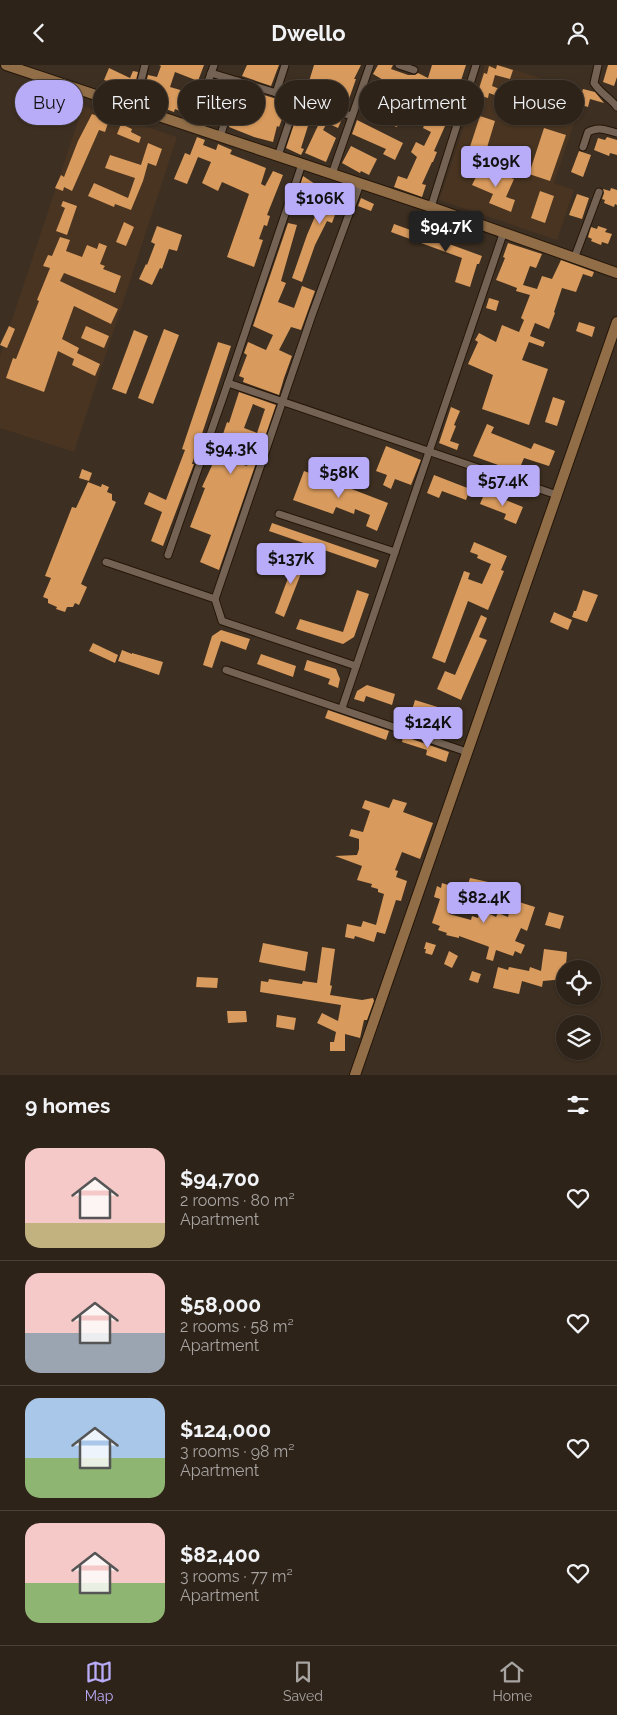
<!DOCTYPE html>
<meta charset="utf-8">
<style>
body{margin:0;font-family:Raleway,sans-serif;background:#362b22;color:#f1f3f6;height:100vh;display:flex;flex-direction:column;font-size:19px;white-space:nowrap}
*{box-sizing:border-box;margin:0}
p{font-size:16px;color:#a7a4a2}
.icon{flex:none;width:28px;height:28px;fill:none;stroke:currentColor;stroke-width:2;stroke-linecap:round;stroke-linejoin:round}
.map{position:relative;height:1010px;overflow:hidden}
.side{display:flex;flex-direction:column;background:#2e2319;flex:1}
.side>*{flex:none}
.guide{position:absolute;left:15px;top:15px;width:588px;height:45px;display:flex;gap:10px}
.tools{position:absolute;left:556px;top:895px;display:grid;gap:10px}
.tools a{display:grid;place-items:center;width:45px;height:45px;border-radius:50%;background:#2e2319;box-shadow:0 1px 4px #0004,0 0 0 1px #494038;font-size:25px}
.price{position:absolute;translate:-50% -42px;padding:0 11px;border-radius:5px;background:#b8abf7;color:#111;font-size:16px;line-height:32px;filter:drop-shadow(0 1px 2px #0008)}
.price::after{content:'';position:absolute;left:50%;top:30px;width:15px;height:11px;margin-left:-8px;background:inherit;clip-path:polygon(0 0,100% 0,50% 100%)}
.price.on{background:#222;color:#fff}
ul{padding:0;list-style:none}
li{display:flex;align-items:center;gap:15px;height:125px;padding:0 25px}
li+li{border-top:1px solid #494038}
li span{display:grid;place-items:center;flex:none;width:140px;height:100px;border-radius:15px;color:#555}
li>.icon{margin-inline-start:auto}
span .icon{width:60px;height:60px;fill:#fffc;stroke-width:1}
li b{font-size:21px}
h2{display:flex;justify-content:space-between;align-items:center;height:60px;padding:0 25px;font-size:21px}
.chip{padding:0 18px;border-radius:22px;background:#2e2319;box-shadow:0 1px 4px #0004,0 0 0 1px #494038;font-size:18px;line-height:45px}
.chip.on{background:#b8abf7;color:#111}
header{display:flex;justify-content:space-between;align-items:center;height:65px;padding:0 25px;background:#2e2319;font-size:22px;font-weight:700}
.dock{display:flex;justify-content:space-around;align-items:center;height:70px;border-top:1px solid #494038;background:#2e2319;font-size:14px;color:#a7a4a2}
.dock a{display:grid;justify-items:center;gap:2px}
.dock .on{color:#b8abf7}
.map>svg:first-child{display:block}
.built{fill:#483421}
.building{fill:#d99b5d;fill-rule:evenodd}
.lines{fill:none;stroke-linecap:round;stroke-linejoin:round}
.street-casing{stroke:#241609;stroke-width:9}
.secondary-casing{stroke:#241609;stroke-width:12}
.street{stroke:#746354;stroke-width:7}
.secondary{stroke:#916e47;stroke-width:10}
</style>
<header><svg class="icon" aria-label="back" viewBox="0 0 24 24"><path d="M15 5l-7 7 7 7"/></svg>Dwello<svg class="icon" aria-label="person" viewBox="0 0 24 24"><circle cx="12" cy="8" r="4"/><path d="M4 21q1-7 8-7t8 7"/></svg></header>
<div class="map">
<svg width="617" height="1010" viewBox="0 0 617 1010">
<rect width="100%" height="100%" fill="#3d2f21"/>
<g class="built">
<polygon points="485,0 501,0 584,28 554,118 574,125 557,175 439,135"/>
<polygon points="83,41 177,72 74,387 0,363 0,291"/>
</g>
<g class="building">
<polygon points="159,0 204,0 198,16 175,7 170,22 194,29 187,49 175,44 174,47 163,43 167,32 154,27 151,37 142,34 148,10 157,12 161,1"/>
<polygon points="247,0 279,0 271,21 242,11"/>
<polygon points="314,0 361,0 354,14 356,14 349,34 341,31 337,41 331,39 335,29 320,21 319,27 307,23"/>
<polygon points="378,0 393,0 391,4 408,10 415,10 418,8 428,13 432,0 466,0 452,43 451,42 442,60 445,61 434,86 437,87 433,97 432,97 422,119 426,120 422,132 394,122 398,111 407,114 417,92 411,87 416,77 424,81 431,67 423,63 435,36 422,31 425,26 405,17 401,27 397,26 393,40 404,44 407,39 412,41 413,37 420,40 413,60 400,55 397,62 378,55 381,50 377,49 378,44 363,38 368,24 386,31 390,19 373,9"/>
<polygon points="497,0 513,5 510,14 495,10 492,21 510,28 514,16 554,30 547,49 489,28 488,33 477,30 484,8 487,9 489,1 496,4"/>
<polygon points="608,0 617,0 617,12 614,21 603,17"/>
<polygon points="109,3 130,13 133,6 138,7 132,31 105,22 107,16 104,15"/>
<polygon points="241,23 290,38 287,47 285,46 279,62 277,61 273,77 254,72 229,62"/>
<polygon points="583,24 595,27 604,38 590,34 588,42 578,39"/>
<polygon points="300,41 313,45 301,83 304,84 301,90 286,83"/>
<polygon points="324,48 342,54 338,63 327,58 323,65 336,73 326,97 305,88"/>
<polygon points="92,49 109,55 105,67 99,65 72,126 64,122 63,126 55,123 61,110 64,112 78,76"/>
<polygon points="480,51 495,56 483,96 467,91"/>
<polygon points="357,55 403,78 395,95 383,89 386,84 352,69"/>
<polygon points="121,59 132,64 131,67 141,72 139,78 117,69"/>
<polygon points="544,63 566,70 550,116 529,109"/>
<polygon points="197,72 205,75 203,80 216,85 218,79 232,85 230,89 266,103 261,119 265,121 273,106 283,110 267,150 270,151 267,161 264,160 259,174 263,175 254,202 227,192 249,129 222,117 218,126 202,118 211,97 198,92 187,119 174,114 185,88 190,90"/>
<polygon points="607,72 617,75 617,90 610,88 609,91 594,85 598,73 605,75"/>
<polygon points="148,78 162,84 156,101 148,98 143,116 131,145 115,139 114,142 88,131 94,118 128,133 135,113 105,103 110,90 141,100"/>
<polygon points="351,81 377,94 369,110 361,106 360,108 342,98"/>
<polygon points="579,86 591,90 583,112 571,107"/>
<polygon points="481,102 500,111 501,109 514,114 506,132 515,135 511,147 489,138 493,129 472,120"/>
<polygon points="303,111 315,119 301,145 293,141"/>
<polygon points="322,118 331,121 332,118 348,125 342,140 339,139 332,158 327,156 315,180 302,217 292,213 307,170 325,128 319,126"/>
<polygon points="611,123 617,125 617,140 615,139 614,142 604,138 605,135 602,134 604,128 603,124 610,126"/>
<polygon points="540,126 554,131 545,158 531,153"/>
<polygon points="577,129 589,133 582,154 569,150"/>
<polygon points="361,133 374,139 371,146 358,141"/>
<polygon points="63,136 77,141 67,170 56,166 65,143 61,141"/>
<polygon points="124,157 134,162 126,181 116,177"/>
<polygon points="288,158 297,160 281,216 286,218 278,237 294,243 302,221 315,226 301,265 291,262 279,285 292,291 284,313 279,330 243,317 244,313 239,311 247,290 244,288 248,277 266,285 273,270 253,261"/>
<polygon points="394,159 482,191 479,199 477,199 470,222 455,217 462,193 391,167"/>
<polygon points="157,161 182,170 177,186 169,184 162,204 160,203 152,220 139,214 146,199 147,200 155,179 151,177"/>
<polygon points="598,161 607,164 605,167 612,169 608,179 602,177 601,180 591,176 592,174 588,172 591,162 597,164"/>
<polygon points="60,172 70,175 66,186 82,192 87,180 97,184 99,178 107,181 100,199 105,201 103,204 121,211 115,228 64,208 60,216 118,244 111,259 74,241 62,274 79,283 77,288 100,299 95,311 72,300 74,294 58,286 44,327 6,313 13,293 16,294 39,236 37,235 39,230 50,203 43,201 48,190 52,191"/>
<polygon points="508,178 542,189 536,203 530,201 523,220 537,224 542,211 552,214 561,195 594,207 592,212 583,209 576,227 562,223 554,247 555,248 549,264 535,258 530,271 545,277 543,282 529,277 522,295 548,304 529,360 482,344 493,310 468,299 478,277 475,275 479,268 496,277 502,260 519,267 524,255 521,253 530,230 516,226 517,223 496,215 505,193 503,192"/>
<polygon points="489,233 499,236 496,246 486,243"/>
<polygon points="579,257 595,262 592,272 576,266"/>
<polygon points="9,261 15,264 7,283 0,280"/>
<polygon points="86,261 109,271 104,283 81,273"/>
<polygon points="164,264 179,270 153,339 138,333"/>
<polygon points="134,265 148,271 126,329 112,324"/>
<polygon points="218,277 231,281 192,399 194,399 163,481 151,476 162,447 144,439 149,427 166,435 185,385 182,384"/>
<path d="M239,327l37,13 -57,165 -19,-8 11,-27 -21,-8 15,-39 -3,-1 12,-26 -3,-1 7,-17h2l7,-21 2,1zM253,339l12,5 -8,24 -13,-5zM236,384l15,6 -4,11 -16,-5z"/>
<polygon points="553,332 565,336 557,361 545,357"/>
<polygon points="451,342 460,346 454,360 456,361 450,376 459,379 457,385 439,378"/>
<polygon points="487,359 494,362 491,368 531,384 534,378 555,386 549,401 524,393 518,407 473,391"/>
<polygon points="386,381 421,395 411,420 395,414 391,424 383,420 387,410 376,406"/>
<polygon points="82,404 92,408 89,416 79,413"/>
<polygon points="304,406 322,413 317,418 330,424 336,418 388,438 377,466 366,461 370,450 355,444 354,449 336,442 333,449 293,435"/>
<polygon points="434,410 470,424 466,435 442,426 439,433 427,428"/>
<polygon points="88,417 101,422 102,419 109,422 107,427 112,429 112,435 116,437 81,519 87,522 79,540 75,538 73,542 67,542 65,547 56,544 57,542 48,538 48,534 43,532 51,513 45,511 72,442 76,443"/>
<polygon points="485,427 523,442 516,459 504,454 506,449 480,439"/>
<polygon points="272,458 379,495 376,503 269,466"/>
<polygon points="474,477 507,491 501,505 504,506 488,545 468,536 445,598 432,593 464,506 470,508 468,514 482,519 491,499 477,493 478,490 470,487"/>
<polygon points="297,489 307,493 284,552 275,548"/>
<polygon points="357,525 369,529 354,572 343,579 296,564 300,554 343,567"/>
<polygon points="583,525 598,530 587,557 572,552 574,546 576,546"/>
<polygon points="554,547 572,555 568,565 550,557"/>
<polygon points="481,550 487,553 479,572 487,575 461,635 437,624 445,606 455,610"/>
<polygon points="221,565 250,574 246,585 221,576 212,603 203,600 212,571"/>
<polygon points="93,578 118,590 115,598 89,586"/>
<polygon points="122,585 132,589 132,588 163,597 159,610 118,596"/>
<polygon points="261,589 296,601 293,612 257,599"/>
<polygon points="307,595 336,604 340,614 338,623 328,619 330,614 304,605"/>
<polygon points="367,620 395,629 392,640 366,631 364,637 354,634 357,626"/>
<polygon points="415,635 444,644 448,654 446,662 436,659 438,653 412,645"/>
<polygon points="328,645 389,666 386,675 325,653"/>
<polygon points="403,671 449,687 446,697 426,690 427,685 402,677"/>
<polygon points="393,734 407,738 403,747 433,758 420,794 402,787 395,805 398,806 396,812 407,816 401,836 396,835 385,869 377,867 374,877 355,871 354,874 345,872 347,859 361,862 363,856 376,860 384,829 378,827 378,824 371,822 372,819 357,815 362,801 335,791 357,790 359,784 359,774 349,771 351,764 363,767 370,746 362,743 365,735 389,743"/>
<polygon points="470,813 488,817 486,824 468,819"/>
<polygon points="442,818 457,823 449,849 471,855 472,851 478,853 480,847 485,849 486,847 496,852 498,848 508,852 513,831 520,834 519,837 535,842 527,866 521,863 515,876 525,880 521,889 515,886 513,891 496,885 493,896 486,894 489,882 487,881 459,871 459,873 446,870 447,868 438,865 440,861 432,858 440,834 434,832 437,821 441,823"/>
<polygon points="549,847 564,851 560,864 545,860"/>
<polygon points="426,877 436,880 432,890 425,888 426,884 424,884"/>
<polygon points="263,878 308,887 305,906 259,897"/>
<polygon points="322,882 335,884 330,920 332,921 330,930 362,935 373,933 374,936 367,955 364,955 360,973 345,969 345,986 330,986 330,977 334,977 336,967 317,958 322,948 338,956 341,940 260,927 261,916 268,917 269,914 302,919 303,916 317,918"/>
<polygon points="544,884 567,887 565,914 543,916 542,922 522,916 519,929 493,923 498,902 508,905 509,902 529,906 530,902 541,906"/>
<polygon points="449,886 458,891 452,903 444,899"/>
<polygon points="472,906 481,909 478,918 469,915"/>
<polygon points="197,912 218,913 217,923 196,922"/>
<polygon points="227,946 246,946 247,957 228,958"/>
<polygon points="277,950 296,953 294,965 276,962"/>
</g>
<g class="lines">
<defs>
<g id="street">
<polyline points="399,0 414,5"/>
<path d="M598,0l-4,18c6,10 16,15 23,24"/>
<polyline points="211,8 352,51"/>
<polyline points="276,28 285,0"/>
<polyline points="134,43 145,0"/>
<polyline points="192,62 214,0"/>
<polyline points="220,72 238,16"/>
<path d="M583,82l5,-15c10,-6 18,-2 29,1"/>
<polyline points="278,91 297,34"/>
<polyline points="332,109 370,0"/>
<polyline points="431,142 476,0"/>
<polyline points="574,194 599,127"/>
<polyline points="228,318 557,430"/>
<polyline points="279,449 395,487"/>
<polyline points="168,490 228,318 302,99"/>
<polyline points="106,497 215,534 222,556 356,601"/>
<polyline points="215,534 312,250 360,119"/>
<polyline points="226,605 467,687"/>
<polyline points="342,643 503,169"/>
</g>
<g id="secondary">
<polyline points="6,0 431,142 617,208"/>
<polyline points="355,1010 617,257"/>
</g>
</defs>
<use href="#street" class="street-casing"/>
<use href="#secondary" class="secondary-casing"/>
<use href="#street" class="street"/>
<use href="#secondary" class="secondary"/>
</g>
</svg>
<div class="tools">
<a><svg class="icon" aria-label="locate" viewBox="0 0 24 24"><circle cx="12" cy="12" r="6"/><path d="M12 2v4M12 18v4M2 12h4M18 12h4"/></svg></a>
<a><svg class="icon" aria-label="layers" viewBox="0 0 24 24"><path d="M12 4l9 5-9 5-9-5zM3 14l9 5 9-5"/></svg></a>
</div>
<b class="price" style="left:496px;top:123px">$109K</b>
<b class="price" style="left:320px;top:160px">$106K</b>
<b class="price on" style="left:446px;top:188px">$94.7K</b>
<b class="price" style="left:231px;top:410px">$94.3K</b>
<b class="price" style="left:339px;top:434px">$58K</b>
<b class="price" style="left:503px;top:442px">$57.4K</b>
<b class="price" style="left:291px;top:520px">$137K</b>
<b class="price" style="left:428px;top:684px">$124K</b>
<b class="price" style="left:484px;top:859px">$82.4K</b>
<div class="guide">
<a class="chip on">Buy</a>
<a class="chip">Rent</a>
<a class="chip">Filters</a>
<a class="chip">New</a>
<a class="chip">Apartment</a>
<a class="chip">House</a>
</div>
</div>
<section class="side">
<h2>9 homes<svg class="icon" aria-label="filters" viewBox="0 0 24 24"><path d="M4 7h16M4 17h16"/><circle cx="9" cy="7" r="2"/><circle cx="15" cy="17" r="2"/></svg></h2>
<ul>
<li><span style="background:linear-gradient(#f6c9c9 75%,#c2b280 0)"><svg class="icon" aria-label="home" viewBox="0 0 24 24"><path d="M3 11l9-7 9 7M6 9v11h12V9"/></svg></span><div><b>$94,700</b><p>2 rooms · 80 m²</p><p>Apartment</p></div><svg class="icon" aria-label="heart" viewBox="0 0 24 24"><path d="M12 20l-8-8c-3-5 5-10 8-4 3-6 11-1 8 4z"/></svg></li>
<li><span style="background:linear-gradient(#f6c9c9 60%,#9aa5b1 0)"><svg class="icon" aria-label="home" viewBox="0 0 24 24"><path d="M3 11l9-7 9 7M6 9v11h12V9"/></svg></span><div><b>$58,000</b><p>2 rooms · 58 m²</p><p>Apartment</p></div><svg class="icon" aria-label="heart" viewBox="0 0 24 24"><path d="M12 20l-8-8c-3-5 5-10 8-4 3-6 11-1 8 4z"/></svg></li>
<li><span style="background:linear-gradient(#a9c7e8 60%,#8fb573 0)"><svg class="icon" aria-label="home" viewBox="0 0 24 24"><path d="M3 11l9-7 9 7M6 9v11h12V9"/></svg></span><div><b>$124,000</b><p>3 rooms · 98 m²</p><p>Apartment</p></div><svg class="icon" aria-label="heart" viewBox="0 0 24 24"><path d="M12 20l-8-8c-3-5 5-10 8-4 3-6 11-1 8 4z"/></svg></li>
<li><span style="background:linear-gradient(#f6c9c9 60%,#8fb573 0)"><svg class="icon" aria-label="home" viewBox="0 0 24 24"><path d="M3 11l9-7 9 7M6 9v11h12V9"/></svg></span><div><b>$82,400</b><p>3 rooms · 77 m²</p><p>Apartment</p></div><svg class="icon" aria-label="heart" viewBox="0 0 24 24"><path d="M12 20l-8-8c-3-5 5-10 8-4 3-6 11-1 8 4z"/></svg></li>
</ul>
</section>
<nav class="dock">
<a class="on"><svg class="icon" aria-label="map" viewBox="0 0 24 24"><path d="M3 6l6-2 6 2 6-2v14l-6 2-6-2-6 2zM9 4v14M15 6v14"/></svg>Map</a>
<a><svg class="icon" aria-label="saved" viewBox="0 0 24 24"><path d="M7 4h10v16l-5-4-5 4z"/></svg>Saved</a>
<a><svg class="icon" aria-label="home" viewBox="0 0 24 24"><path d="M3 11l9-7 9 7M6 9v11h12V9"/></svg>Home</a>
</nav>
